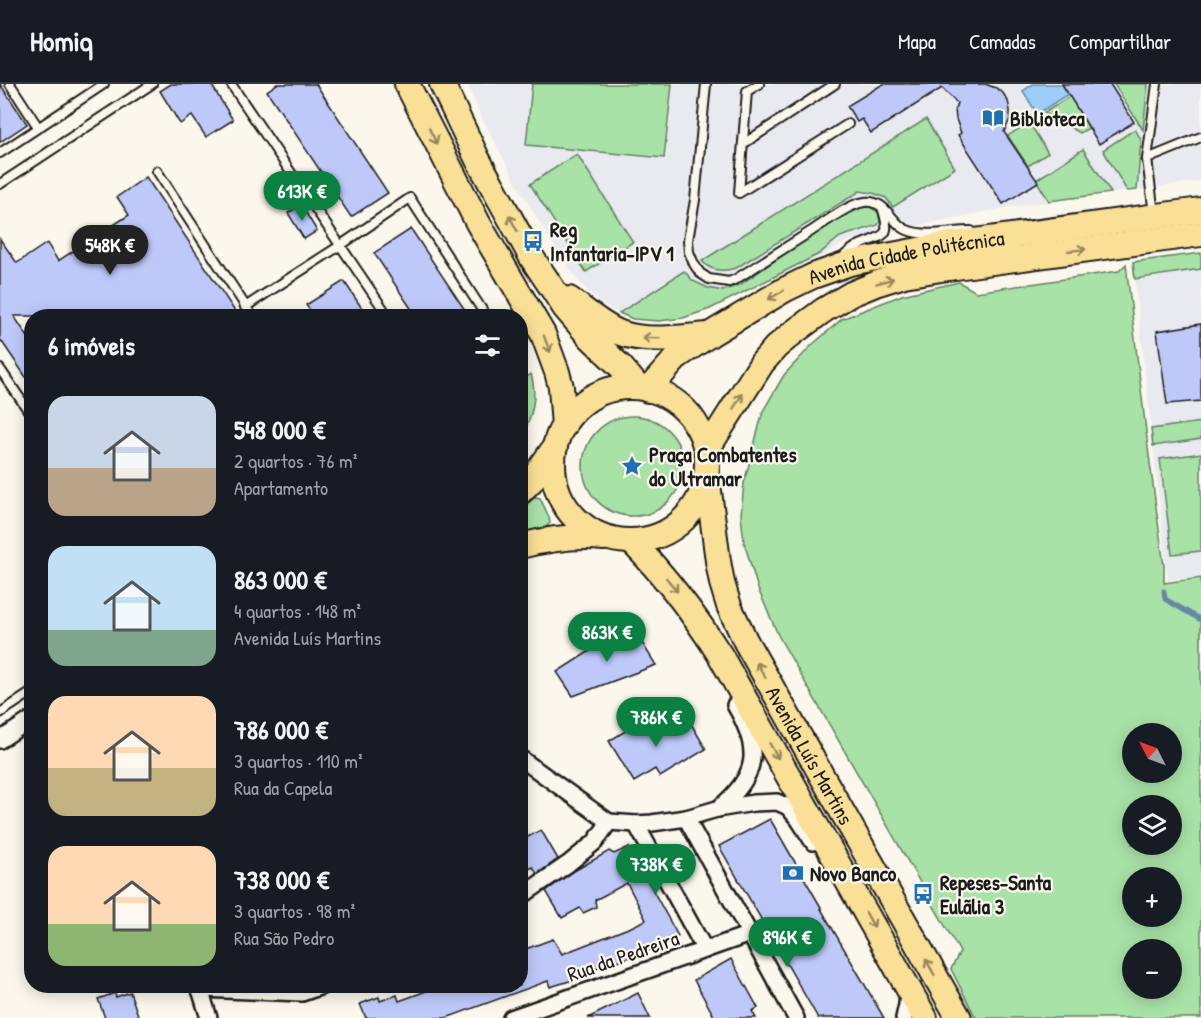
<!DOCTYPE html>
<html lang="pt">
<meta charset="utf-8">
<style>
body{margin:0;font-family:"Patrick Hand",sans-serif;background:#20242c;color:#f1f3f6;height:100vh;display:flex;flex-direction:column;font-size:22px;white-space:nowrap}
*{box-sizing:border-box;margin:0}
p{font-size:20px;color:#9ea1a6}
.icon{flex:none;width:33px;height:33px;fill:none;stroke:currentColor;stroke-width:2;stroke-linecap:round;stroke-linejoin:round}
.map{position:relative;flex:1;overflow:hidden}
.drawer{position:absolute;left:24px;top:225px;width:504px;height:684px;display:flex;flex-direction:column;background:#171b24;border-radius:24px;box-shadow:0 3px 15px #0003}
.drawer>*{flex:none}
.needle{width:39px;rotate:312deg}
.fabs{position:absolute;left:1122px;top:639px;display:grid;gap:12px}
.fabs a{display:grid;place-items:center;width:60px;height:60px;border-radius:50%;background:#171b24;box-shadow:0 3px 15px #0003;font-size:30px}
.price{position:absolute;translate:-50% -51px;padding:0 14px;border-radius:21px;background:#0b8043;color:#fff;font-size:20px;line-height:39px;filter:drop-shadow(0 2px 3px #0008)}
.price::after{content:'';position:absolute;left:50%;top:36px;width:18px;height:14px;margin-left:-9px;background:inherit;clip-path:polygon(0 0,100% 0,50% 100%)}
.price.current{background:#222;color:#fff}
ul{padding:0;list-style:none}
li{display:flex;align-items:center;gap:18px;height:150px;padding:0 24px}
li span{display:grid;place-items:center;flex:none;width:168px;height:120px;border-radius:18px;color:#555}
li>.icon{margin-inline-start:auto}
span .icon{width:72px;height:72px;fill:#fffc;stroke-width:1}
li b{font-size:26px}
h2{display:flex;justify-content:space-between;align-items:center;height:72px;padding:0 24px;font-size:26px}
header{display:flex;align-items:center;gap:36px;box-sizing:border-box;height:84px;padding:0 30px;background:#171b24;border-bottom:2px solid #363941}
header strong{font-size:28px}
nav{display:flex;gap:33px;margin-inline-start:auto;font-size:21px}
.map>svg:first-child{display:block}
.built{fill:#e9e9f0}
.green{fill:#a8e2a7;stroke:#627f62;stroke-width:1.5;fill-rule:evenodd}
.water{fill:#9bcef8;stroke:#6887a0;stroke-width:1.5}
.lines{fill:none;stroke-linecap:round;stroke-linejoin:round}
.stream{stroke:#6887a0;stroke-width:5}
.building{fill:#bec9fa;stroke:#1c1c1c;stroke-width:1.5}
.lane-casing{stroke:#1c1c1c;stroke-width:12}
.street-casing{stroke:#1c1c1c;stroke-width:20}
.primary-casing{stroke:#1c1c1c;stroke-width:28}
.lane{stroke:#fbf7ec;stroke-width:8}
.street{stroke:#fbf7ec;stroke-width:15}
.primary{stroke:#fadf96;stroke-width:24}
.oneway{stroke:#96875f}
.labels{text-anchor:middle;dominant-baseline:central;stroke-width:4.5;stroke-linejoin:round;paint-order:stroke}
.poi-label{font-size:21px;font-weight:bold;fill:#1c1c1c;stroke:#fbf7ec;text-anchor:start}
.street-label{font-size:21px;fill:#1c1c1c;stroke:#fbf7ec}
</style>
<header>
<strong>Homiq</strong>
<nav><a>Mapa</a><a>Camadas</a><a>Compartilhar</a></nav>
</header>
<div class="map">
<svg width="1201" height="934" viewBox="0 0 1201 934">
<rect width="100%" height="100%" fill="#fbf7ec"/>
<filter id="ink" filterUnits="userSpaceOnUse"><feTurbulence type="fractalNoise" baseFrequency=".0167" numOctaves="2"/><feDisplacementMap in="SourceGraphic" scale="12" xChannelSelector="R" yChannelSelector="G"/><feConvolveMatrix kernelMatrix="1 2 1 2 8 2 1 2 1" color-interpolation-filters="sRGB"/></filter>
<g filter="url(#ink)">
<g class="built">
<polygon points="467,0 1201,0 1201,97 1003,124 850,156 822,172 790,185 710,225 683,234 659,237 633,235 614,227 601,219 582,201 560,172 521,107 481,32"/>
<polygon points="1201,169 1201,492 1168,497 1133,178"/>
</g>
<g class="green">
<polygon points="532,0 672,0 664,74 526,61"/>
<polygon points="1114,0 1148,0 1143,46"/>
<polygon points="1070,12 1089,44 1080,49 1044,29"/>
<path d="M926,35l29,49 -62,39 -7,-9 -13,-5 -13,-2 -124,77c-13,4 -25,4 -34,-7z"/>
<polygon points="1029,38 1048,69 1028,82 1008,52"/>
<polygon points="1135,45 1141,56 1137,106 1127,107 1103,66"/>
<polygon points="1083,65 1111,109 1049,117 1036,96"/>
<polygon points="577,70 633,158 586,188 530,100"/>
<polygon points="863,123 870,123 878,128 880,137 878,141 840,153 819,170 710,225 683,234 659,237 633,235 619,229 684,187 693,197 708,204 723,207 741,200 809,153 841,134"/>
<polygon points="1201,169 1201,185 1135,195 1133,178"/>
<path d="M1126,180l22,184 16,118v17l37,-5v440h-225l-25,-49 9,-17 -181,-315 -21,-48 -14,-47 -3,-27 3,-32 19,-72 21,-36 28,-30 30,-26 60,-24 57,-13 17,10 143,-21zM1132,650h40v38h-40zM1132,722h40v38h-40zM1132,794h40v38h-40zM1132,866h40v38h-40z"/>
<path d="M531,290c7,24 1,42 -10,64v-57z"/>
<circle cx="633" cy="382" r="50"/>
<polygon points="1201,338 1201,355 1153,362 1151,345"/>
<polygon points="1201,369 1201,467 1172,470 1160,375"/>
<polygon points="536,413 540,414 549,433 550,439 546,443 521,449 521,425"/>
</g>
<polygon class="water" points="1033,0 1062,0 1068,10 1037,30 1023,7"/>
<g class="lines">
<polyline class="stream" points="1164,507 1165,515 1201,536"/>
</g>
<g class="building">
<polygon points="0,0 27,40 0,58"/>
<polygon points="171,0 211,0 233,36 206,53 192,32 180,40 160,7"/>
<polygon points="277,0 316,0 388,109 351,133 267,7"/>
<polygon points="883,0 985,0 996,4 1003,9 1008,17 1010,26 1010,35 1004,48 1038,98 1003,120 958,51 961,49 956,35 955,25 957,19 942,4 871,49 862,35 857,38 847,22"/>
<polygon points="1062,0 1110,0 1134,38 1099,60"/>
<polygon points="146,93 238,232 14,232 32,259 32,302 0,255 0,155 17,179 47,159 58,177 129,131 117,113"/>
<polygon points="301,121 317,147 304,155 288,129"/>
<polygon points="411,145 469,232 416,232 374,169"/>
<polygon points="344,197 367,232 314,232 306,221"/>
<polygon points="1201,240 1201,317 1167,320 1157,247"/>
<polygon points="626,544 631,544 636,549 656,581 573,612 557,588"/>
<polygon points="643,636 647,644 661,636 665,642 674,636 679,644 690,638 706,665 660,693 655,685 634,698 609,657"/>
<polygon points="770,735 822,825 821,825 884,934 818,934 719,762"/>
<polygon points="541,746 558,775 537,790 533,783 529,785 520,772 520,757"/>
<polygon points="629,763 678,852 661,863 574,891 576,895 550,903 548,897 446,934 366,934 360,920 379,913 380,917 397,911 399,917 440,902 520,902 520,867 553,855 562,870 631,843 646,836 627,799 595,816 596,823 583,829 580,824 562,834 546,807 574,787 609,767 614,770"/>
<polygon points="731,875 758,924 752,927 756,934 715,934 694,896"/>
<polygon points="130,908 139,934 105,934 98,915 115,909 116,913"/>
<polygon points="638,909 650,934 588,934"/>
</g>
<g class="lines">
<defs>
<g id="lane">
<polyline points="10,0 38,43"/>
<polyline points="231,0 388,232"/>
<path d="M706,0l-11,116 -7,40 1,12 5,12 6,9 9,6 20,3 7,-3c25,-16 50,-32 74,-47 14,-9 28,-20 44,-27 5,-2 11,-4 17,-3 18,3 21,22 36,28 20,8 43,1 64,1"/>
<polyline points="759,0 747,7 739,109 848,40"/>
<polyline points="743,60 835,0"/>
<polyline points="0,69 104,0"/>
<polyline points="1147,75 1201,53"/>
<polyline points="157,87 252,232"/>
<polyline points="0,100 152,0"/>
<polyline points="1154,130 1147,75 1157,0"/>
<path d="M844,172c5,-4 10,-9 16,-11 25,-11 32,-7 22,-38"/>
<polyline points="245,223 341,161 410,114 486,232"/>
<polyline points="0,285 32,332"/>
<polyline points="0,629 32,608"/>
</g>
<g id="street">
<polyline points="0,656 32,635"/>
<polyline points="520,674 609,738 636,740 652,739 686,734 717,725 754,719 777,718 788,723 799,736 813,758"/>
<path d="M718,725c41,-34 43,-59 17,-104"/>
<polyline points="686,734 796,934"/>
<polyline points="636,740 705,866"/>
<polyline points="520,813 568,780 595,758 609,738"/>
<polyline points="199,902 209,934"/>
<polyline points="199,905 302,909 322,902"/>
<polyline points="511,934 750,850"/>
<polyline points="904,934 907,921 908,906"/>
</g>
<g id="primary">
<polyline points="407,0 478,139 543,250 557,288 561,303 564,342"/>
<polyline points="442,0 477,74 532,174 554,207 565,224 589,252 621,283 638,303"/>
<path d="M569,215c16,11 33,27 51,34 28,10 60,4 89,2"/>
<circle cx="630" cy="380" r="77"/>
<path id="s1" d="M648,306l30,-34 31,-21 75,-45 29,-14 37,-13 95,-18 256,-35"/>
<polyline points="706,367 762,279 776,263 794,248 824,226 851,210 878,199 904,191 941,185 1201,150"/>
<path id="s2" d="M707,392l11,85 4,22 7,23 17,36 213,376"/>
<polyline points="520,408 531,397 555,363"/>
<path d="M632,458c34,35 62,72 88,113l205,363"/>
<path d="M520,462c28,-7 55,-11 84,-8"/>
</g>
</defs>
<use href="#lane" class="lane-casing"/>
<use href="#street" class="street-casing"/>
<use href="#primary" class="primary-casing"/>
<use href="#lane" class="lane"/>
<use href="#street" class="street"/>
<use href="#primary" class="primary"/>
</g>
<defs><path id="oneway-shaft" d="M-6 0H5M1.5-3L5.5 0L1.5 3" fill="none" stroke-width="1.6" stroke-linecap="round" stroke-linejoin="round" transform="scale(1.5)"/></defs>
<g class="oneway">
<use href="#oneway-shaft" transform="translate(433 52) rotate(63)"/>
<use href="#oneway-shaft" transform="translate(513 139) rotate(-119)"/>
<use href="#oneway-shaft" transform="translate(1077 166) rotate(-7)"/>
<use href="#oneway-shaft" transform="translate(885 197) rotate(-17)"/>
<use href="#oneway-shaft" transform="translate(776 211) rotate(150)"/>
<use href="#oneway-shaft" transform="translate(651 254) rotate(-178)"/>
<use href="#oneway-shaft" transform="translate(547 260) rotate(69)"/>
<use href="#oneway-shaft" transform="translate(738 317) rotate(-59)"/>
<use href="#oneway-shaft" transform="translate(672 501) rotate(51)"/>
<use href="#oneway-shaft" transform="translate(761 586) rotate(-120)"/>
<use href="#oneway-shaft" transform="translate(774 667) rotate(60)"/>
<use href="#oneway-shaft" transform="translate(870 836) rotate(61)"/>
<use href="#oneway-shaft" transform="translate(930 883) rotate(-119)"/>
</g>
</g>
<defs>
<symbol id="library-bare" viewBox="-9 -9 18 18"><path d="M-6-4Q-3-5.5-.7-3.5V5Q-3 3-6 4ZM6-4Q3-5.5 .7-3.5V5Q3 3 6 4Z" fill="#1f6fb2" stroke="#fbf7ec" stroke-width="2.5" paint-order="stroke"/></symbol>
<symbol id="bus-bare" viewBox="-9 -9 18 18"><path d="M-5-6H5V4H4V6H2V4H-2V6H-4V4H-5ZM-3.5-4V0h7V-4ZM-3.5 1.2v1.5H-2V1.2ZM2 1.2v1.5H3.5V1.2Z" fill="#1f6fb2" stroke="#fbf7ec" stroke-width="2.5" paint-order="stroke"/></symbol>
<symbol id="sight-bare" viewBox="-9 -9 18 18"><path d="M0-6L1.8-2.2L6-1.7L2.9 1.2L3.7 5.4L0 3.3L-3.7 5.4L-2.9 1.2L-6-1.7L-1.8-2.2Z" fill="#1f6fb2" stroke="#fbf7ec" stroke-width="2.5" paint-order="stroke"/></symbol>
<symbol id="bank-bare" viewBox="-9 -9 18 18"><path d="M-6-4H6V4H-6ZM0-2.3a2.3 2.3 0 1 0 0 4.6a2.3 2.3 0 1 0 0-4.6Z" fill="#1f6fb2" stroke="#fbf7ec" stroke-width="2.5" paint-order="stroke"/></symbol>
</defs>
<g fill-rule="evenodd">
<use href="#library-bare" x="978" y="19" width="30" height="30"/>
<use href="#bus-bare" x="518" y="142" width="30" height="30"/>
<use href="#sight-bare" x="617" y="367" width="30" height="30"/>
<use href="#bank-bare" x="778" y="774" width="30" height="30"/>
<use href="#bus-bare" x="908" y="795" width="30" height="30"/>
</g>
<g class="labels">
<g class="poi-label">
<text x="1010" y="34">Biblioteca</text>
<text x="550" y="145">Reg<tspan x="550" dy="24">Infantaria-IPV 1</tspan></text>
<text x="649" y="370">Praça Combatentes<tspan x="649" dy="24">do Ultramar</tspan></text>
<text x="810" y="789">Novo Banco</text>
<text x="940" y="798">Repeses-Santa<tspan x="940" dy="24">Eulãlia 3</tspan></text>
</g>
<g class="street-label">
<text stroke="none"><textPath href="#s1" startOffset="298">Avenida Cidade Politécnica</textPath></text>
<text stroke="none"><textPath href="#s2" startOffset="302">Avenida Luís Martins</textPath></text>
<text transform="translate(623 872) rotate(-19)">Rua da Pedreira</text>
</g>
</g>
</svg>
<div class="fabs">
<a><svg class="needle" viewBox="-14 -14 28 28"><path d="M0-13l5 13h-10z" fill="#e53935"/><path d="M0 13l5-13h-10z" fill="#9ea1a6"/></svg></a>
<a><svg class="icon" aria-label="layers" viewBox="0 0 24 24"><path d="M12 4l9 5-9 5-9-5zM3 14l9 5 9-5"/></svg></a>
<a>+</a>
<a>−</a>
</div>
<b class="price" style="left:302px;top:138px">613K €</b>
<b class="price current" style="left:110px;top:192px">548K €</b>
<b class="price" style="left:607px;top:579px">863K €</b>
<b class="price" style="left:656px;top:664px">786K €</b>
<b class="price" style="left:656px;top:811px">738K €</b>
<b class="price" style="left:787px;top:884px">896K €</b>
<section class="drawer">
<h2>6 imóveis<svg class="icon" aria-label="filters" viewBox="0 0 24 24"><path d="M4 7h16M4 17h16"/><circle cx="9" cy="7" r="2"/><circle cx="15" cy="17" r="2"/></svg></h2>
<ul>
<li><span style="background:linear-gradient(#c9d6e8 60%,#b9a48a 0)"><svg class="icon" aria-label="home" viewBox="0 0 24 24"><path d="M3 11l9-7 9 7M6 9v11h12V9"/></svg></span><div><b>548 000 €</b><p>2 quartos · 76 m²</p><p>Apartamento</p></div></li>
<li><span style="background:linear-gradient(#bfe0f5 70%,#7fa58c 0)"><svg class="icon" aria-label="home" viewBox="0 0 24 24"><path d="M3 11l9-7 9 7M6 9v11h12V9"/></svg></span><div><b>863 000 €</b><p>4 quartos · 148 m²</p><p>Avenida Luís Martins</p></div></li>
<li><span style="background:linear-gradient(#ffd9b3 60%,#c2b280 0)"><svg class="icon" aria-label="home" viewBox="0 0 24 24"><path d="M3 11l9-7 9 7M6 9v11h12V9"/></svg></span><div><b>786 000 €</b><p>3 quartos · 110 m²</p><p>Rua da Capela</p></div></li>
<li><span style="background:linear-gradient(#ffd9b3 65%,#8fb573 0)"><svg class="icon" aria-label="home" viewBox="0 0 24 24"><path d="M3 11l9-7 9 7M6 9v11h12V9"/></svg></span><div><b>738 000 €</b><p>3 quartos · 98 m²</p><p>Rua São Pedro</p></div></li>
</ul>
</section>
</div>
